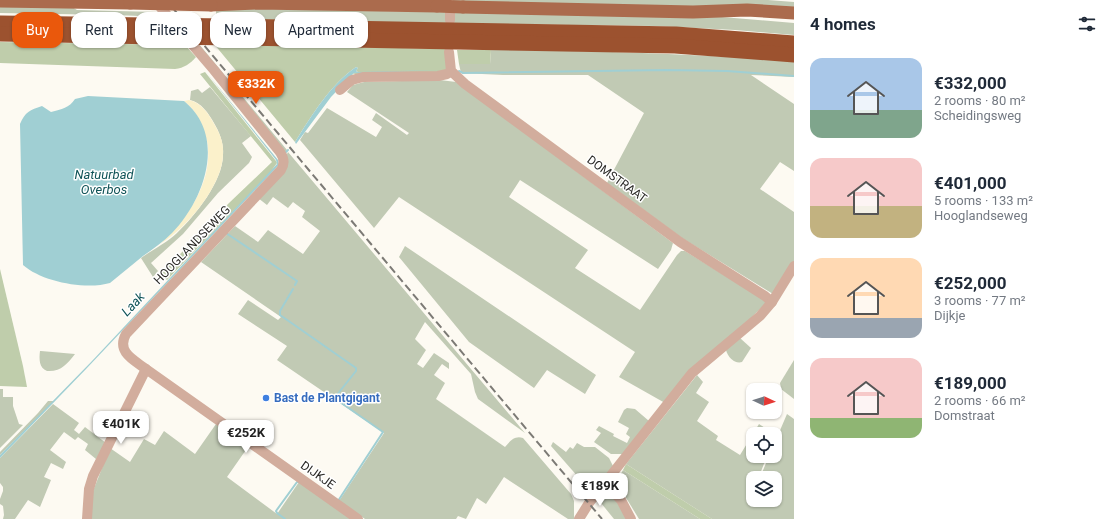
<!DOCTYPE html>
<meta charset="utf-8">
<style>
body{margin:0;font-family:Roboto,sans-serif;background:#f6f6f7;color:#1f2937;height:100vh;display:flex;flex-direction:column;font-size:15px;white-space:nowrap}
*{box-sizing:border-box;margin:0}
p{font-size:13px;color:#747a83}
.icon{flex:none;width:22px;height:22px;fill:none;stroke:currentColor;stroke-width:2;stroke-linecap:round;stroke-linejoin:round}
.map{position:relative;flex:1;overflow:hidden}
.side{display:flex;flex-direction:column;background:#fff;width:320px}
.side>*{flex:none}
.top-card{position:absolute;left:12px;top:12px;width:380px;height:36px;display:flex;gap:8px}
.needle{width:26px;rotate:94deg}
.controls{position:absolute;left:746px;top:383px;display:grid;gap:8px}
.controls a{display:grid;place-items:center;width:36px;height:36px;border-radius:8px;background:#fff;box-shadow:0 1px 3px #0004;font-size:20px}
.price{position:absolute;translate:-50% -34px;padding:0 9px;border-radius:8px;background:#fff;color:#222;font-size:13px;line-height:26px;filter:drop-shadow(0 1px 2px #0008)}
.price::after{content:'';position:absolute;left:50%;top:24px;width:12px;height:9px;margin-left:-6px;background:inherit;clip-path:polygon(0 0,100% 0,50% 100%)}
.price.current{background:#ea580c;color:#fff}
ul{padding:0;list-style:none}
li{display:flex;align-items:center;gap:12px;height:100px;padding:0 16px}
li span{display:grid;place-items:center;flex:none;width:112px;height:80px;border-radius:12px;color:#555}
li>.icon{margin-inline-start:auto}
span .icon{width:48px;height:48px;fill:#fffc;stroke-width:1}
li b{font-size:17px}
h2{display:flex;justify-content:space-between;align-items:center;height:48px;padding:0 16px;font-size:17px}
.tag{padding:0 14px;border-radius:12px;background:#fff;box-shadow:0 1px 3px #0004;font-size:14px;line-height:36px}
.tag.current{background:#ea580c;color:#fff}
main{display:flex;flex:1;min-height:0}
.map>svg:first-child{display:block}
.green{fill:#c1cab4;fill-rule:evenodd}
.forest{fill:#bfcdab}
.sand{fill:#fbf1cb}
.water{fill:#a0cfd3}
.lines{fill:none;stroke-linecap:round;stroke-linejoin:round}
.stream{stroke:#a0cfd3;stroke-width:2}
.minor{stroke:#d2ad9d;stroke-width:10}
.major{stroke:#ab6b4d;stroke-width:13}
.highway{stroke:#9c522f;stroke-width:15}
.rail{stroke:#7c7a75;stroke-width:2;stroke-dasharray:8 4;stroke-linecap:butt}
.major-bridge{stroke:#ab6b4d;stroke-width:13}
.highway-bridge{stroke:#9c522f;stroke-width:15}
.shop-dot{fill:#3f7fe0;stroke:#fff;stroke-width:1.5}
.labels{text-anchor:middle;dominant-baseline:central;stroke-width:3;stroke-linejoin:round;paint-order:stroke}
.street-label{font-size:12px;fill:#2b2a27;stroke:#fff}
.shop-label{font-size:12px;font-weight:bold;fill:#366cbe;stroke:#fff;text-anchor:start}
.water-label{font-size:13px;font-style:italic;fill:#0f5357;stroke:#fff}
</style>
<main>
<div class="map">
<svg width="794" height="519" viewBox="0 0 794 519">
<rect width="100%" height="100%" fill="#fdfaf2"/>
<g class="green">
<polygon points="453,0 768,0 794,2 794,11 453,1"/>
<polygon points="0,5 72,7 77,10 157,12 164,17 115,15 0,13"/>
<polygon points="219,8 722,17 794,23 794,35 735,30 655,26 232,21 230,18 216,18 216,11 219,11"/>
<path d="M195,44h4l88,106 -2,3 2,1 1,-2 237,281 -47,-34 -3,-7 -4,-18 -46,-52 -10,17 11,11 -9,14 6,4 11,-15 15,10v6l-7,-5 -8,11 11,8 -9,16 69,48c5,-6 10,-12 18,-9l48,56 3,7v18h-6l-64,-42 -18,27 -9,-6 -11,21 -8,-3 -2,3h-91l-26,-18 45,-68 -107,-73 10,-14 -49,-32 10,-14 30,20 3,-3 -80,-55 34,-36 23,16 10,-12 35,24 17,-23 -18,-14 3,-6 -12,-9 -5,6 -15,-11 -6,8 -9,-7 28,-30z"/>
<path d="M491,50c101,0 202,5 303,10v17l-43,-2 43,29v67l-14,-9 -20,27 34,23v50l-21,32 -91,-56 -75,-55 37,-70 -56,-38h-85l-42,-2 -2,-9h31z"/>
<polygon points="440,80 456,82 673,243 671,250 658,269 520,180 509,197 588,250 575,268 640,310 677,255 681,251 685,251 766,301 765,304 665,403 619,377 635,352 399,197 374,228 300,140 305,132 308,133 327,108 376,137 382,127 372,120 376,113 407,135 409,133 347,92 353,85 364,82"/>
<path d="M210,87l41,49 -9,7 10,14 -3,6 -31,30 -35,41 -32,29 7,8 -5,6 -12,-19c11,-8 27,-16 36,-25 18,-17 46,-52 46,-78 1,-11 -3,-22 -9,-32 -5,-9 -13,-21 -24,-23l1,-9 7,-2 4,4z"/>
<polygon points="405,246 596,375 585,394 547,370 534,388 469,342 399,257"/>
<path d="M740,338l11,10 -9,14c-7,2 -14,-4 -16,-12z"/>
<path d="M40,351h1l34,3c-8,10 -14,18 -28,17 -8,-3 -8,-12 -7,-20z"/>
<polygon points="794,360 794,399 781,389 780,383"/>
<path d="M697,375l6,7 -7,11 13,9 -12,19 21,15 -2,4 24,15 19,-31 15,10h-21v22h14l-7,18 1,1 8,-19h6v-14l12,-28 7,5v100h-82l-86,-55zM753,478h22v22h-22z"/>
<polygon points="0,389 3,389 3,397 13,397 13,406 19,424 23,425 0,448"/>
<polygon points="48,401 54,401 0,455 0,452 38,413"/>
<polygon points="53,404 79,423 74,430 79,434 85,427 106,443 96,459 85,450 88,444 78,437 75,440 64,432 50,450 66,462 63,469 51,463 44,477 51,480 40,507 28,500 15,519 3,519 4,515 3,506 0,504 0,499 3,491 3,487 0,483 0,458"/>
<polygon points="627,408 635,409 649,421 624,454 611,454 594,442 601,433 596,430 599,426 614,434 613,436 627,443 630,437 626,434 629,428 618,422 624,410"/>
<polygon points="216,424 248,447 227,477 277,514 299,482 352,519 90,519 91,496 110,448 130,462 144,439 155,445 164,431 195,454"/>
<polygon points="553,442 566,452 570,447 573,449 577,443 584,447 595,447 609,458 613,466 593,494 551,446"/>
<polygon points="623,470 700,519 639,519 617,483 617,481"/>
<polygon points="602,493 607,493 612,495 629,519 614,519 597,498"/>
</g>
<g class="forest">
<path d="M0,42l185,3 11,12c-6,7 -12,11 -21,12l-175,-6z"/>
<path d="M214,44l233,5 -1,20 -2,3 -51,3 -41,-1 6,-2 -2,-1 2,-3 -2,-1c-26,18 -44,48 -61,75z"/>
<polygon points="457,50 491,50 490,64 459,64"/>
<polygon points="205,72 276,161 277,163 269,174 167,280 161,274 229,203 272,162 200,74"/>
<polygon points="0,269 23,366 27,387 0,386"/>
<polygon points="626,464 712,519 700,519 623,470"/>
</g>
<path class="sand" d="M189,100c11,2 19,13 24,22 6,10 11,20 10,32 0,31 -37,75 -63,90 25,-22 51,-59 48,-95 0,-8 -3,-14 -6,-21 -5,-13 -7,-18 -18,-27z"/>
<g class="water">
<path d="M356,67l2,1 -2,3 2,1 84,-2 -88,3 -23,24 -35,47 -1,-2c17,-27 35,-57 61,-75z"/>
<polygon points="206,72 278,160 279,165 87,368 0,458 0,455 92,361 277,164 276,160"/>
<path d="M88,96l96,5c43,35 21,98 -12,132 -9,9 -19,16 -29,23 -11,9 -22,18 -33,27 -24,7 -68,-1 -87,-18l-3,-141c5,-12 10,-14 22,-18l9,6c11,-3 18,-4 24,-13z"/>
</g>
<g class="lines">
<g class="stream">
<polyline points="459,71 463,73 666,70 727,71 794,76"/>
<polyline points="285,153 288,150"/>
<polyline points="226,233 297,281 295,285"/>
<polyline points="293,289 280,311 280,315 356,368 356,371 336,396 337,400 383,432 338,501"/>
<polyline points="285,519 277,513 276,511 297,482 299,482"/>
</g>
<g class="minor">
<path d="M155,1l59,69 66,82c4,6 5,12 1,18l-155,164c-10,18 8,26 20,35l212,150"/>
<polyline points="450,11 450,20"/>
<polyline points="449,52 451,71 465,84 680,242 765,296 772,302"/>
<polyline points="340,90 352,80 363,77 438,76 447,74 451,71"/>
<polyline points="605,483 621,500 631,519"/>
<polyline points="87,519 89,489 93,476 146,369"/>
<polyline points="579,519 589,503 692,373 760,316 772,302 794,266"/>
</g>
<g class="major">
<polyline points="0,1 130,3"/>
<polyline points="211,5 258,3 437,6"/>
<polyline points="463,7 693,12 747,10 794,13"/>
</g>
<g class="highway">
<polyline points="0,23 148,25"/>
<polyline points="229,26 676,34 794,43"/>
<polyline points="0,34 158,37"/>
<polyline points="240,38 675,46 794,55"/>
</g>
<polyline class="rail" points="166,0 602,519"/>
<g class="major-bridge">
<polyline points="130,3 211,5"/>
<polyline points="437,6 463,7"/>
</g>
<g class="highway-bridge">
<polyline points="148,25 229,26"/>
<polyline points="158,37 240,38"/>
</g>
</g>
<circle class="shop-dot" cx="266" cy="398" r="4"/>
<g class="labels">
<g class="street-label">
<text transform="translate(617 179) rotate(36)">DOMSTRAAT</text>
<text transform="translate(192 245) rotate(-46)">HOOGLANDSEWEG</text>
<text transform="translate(318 475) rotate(35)">DIJKJE</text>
</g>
<g class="shop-label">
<text x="274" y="398">Bast de Plantgigant</text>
</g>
<g class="water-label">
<text x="104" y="174">Natuurbad<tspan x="104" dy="15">Overbos</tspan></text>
<text transform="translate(133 304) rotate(-47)">Laak</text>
</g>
</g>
</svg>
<div class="controls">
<a><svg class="needle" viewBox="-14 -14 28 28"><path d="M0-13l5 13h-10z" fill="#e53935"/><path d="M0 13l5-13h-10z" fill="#747a83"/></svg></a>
<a><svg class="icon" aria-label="locate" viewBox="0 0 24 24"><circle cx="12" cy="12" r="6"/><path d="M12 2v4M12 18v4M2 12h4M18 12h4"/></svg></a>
<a><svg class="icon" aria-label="layers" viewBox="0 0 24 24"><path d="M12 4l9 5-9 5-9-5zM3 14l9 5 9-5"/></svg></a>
</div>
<b class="price current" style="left:256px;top:105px">€332K</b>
<b class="price" style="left:121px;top:445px">€401K</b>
<b class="price" style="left:246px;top:454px">€252K</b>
<b class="price" style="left:600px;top:507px">€189K</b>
<div class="top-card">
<a class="tag current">Buy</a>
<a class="tag">Rent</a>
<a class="tag">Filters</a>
<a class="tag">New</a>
<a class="tag">Apartment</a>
</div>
</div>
<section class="side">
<h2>4 homes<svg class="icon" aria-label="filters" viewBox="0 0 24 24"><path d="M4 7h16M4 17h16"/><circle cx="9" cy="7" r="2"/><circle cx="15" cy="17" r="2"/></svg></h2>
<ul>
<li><span style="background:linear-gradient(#a9c7e8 65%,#7fa58c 0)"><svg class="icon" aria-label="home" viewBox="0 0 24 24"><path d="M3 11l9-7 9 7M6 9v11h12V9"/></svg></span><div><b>€332,000</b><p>2 rooms · 80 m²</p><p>Scheidingsweg</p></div></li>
<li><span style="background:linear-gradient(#f6c9c9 60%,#c2b280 0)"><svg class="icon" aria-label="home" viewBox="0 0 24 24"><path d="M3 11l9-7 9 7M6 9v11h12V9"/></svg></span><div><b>€401,000</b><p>5 rooms · 133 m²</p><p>Hooglandseweg</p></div></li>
<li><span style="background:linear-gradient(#ffd9b3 75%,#9aa5b1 0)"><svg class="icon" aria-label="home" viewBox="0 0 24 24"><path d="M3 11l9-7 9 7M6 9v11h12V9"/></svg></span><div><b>€252,000</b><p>3 rooms · 77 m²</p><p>Dijkje</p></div></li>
<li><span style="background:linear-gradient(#f6c9c9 75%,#8fb573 0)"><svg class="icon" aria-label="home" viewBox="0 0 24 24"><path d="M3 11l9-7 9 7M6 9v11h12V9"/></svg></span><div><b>€189,000</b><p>2 rooms · 66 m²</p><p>Domstraat</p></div></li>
</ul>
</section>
</main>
